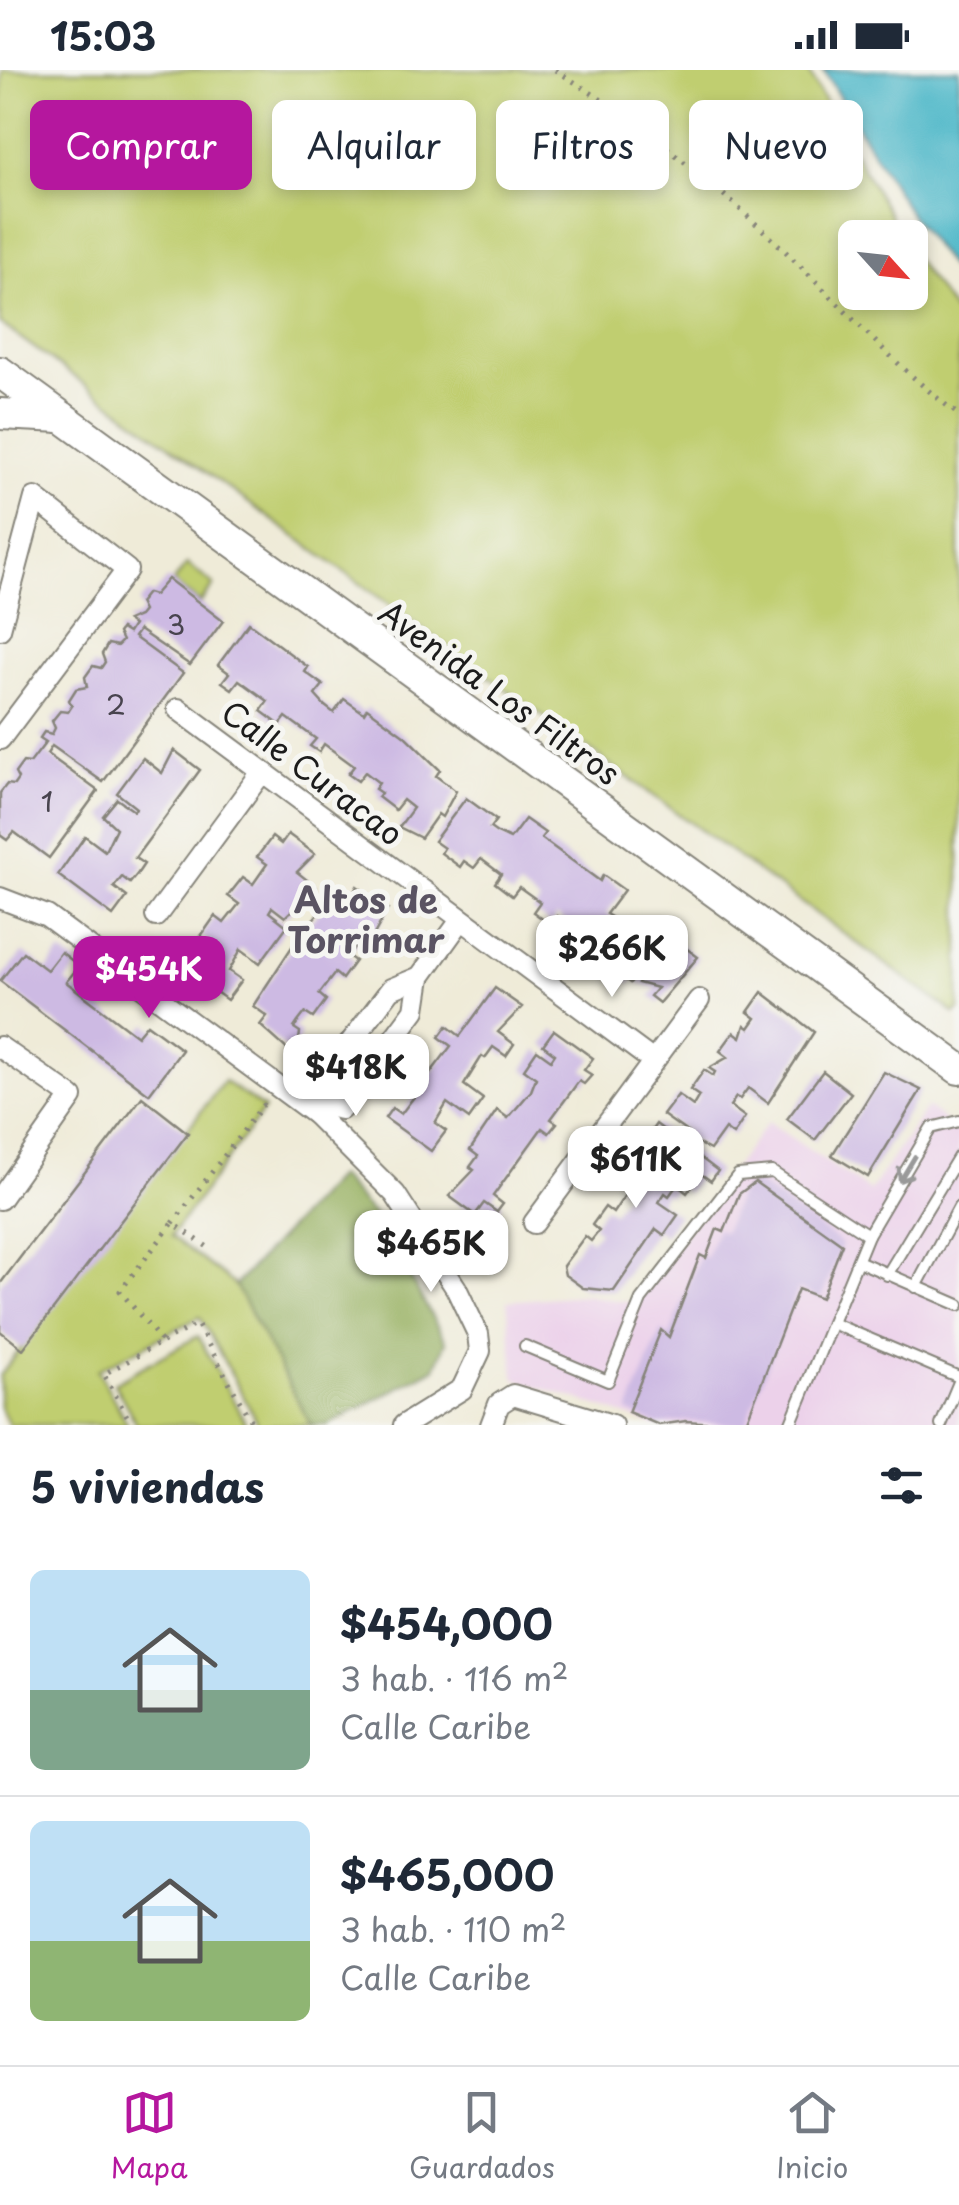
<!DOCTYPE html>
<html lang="es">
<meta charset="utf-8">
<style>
body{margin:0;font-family:"Playpen Sans",sans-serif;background:#f2f2f3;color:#1f2937;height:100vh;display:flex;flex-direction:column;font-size:38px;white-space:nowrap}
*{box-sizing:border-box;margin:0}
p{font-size:32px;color:#747a83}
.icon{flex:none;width:55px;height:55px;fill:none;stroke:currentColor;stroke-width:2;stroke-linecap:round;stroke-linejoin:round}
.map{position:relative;height:1355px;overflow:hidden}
.side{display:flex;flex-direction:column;background:#fff;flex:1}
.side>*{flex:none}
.hud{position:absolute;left:30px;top:30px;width:900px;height:90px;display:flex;gap:20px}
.needle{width:65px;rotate:117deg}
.buttons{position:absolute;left:838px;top:150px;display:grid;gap:20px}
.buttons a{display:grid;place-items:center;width:90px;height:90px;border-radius:15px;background:#fff;box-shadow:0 5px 15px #0003;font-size:50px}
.price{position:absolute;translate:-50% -85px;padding:0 22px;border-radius:20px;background:#fff;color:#222;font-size:32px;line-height:65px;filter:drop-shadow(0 2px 5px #0008)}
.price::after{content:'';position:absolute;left:50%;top:60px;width:30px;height:22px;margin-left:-15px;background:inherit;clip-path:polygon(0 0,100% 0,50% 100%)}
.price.current{background:#b5179e;color:#fff}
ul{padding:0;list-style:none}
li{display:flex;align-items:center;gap:30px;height:250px;padding:0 30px}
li+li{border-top:2px solid #e0e1e3}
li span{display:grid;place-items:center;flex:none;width:280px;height:200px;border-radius:15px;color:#555}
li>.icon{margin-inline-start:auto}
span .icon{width:120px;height:120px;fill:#fffc;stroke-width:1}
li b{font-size:42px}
h2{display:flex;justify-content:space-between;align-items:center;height:120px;padding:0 30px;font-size:42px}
.chip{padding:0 35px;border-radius:15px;background:#fff;box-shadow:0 5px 15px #0003;font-size:35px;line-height:90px}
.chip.current{background:#b5179e;color:#fff}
.status{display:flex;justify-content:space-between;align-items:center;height:70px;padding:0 50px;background:#fff;direction:ltr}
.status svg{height:28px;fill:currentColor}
.tab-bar{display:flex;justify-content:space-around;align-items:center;height:140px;border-top:2px solid #e0e1e3;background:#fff;font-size:28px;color:#747a83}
.tab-bar a{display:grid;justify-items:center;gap:5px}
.tab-bar .current{color:#b5179e}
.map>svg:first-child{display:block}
.built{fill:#ecd1ea}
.green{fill:#c0ce6f;stroke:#6e7546;stroke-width:2.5}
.forest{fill:#98b162;stroke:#5a663f;stroke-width:2.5}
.water{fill:#4ab6c7;stroke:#336972;stroke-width:2.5}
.building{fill:#cdbae3}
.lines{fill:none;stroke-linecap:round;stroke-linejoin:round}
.lane-casing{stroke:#86847a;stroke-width:14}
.street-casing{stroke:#86847a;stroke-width:24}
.secondary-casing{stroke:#86847a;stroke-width:34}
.path{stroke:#86847a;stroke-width:5;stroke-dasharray:2.5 8;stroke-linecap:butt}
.lane{stroke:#fff;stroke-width:10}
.street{stroke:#fff;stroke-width:20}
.secondary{stroke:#fff;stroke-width:30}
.oneway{stroke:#999}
.labels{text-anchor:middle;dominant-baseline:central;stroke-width:10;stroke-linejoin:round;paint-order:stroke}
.number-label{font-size:28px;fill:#48444e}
.street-label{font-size:32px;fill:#1c1c1c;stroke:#f6f6f2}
.neighbourhood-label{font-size:35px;font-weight:bold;fill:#5a5362;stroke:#f6f6f2}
</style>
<div class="status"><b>15:03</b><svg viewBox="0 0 49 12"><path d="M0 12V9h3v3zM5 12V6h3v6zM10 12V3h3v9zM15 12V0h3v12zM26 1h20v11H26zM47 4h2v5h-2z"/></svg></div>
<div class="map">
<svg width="959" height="1355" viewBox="0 0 959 1355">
<rect width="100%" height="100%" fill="#f6f6f2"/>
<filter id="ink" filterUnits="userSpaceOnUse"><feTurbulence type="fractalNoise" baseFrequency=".01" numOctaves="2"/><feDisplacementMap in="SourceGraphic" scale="20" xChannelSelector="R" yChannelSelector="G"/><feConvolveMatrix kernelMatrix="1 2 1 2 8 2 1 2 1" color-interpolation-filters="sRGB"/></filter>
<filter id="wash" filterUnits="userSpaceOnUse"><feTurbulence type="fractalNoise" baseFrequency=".0048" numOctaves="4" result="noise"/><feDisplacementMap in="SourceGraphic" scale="40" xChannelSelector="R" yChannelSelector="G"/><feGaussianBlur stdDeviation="2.25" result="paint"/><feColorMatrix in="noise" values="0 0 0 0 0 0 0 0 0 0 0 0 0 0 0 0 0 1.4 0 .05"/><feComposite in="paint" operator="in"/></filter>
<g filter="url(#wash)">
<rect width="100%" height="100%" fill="#efebd8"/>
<polygon class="built" points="927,1037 959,1061 959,1355 655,1355 515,1309 507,1231 584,1225 633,1233 768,1052 870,1121"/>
<g class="green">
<polygon points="2,0 807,0 902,167 855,168 855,222 910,222 910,182 959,249 959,939 955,944 0,253"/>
<polygon points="187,494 214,515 200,533 173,513"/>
<polygon points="224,1011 264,1039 171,1166 235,1215 311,1355 259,1355 200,1247 98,1300 128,1355 9,1355 0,1337 0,1306"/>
<polygon points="198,1266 247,1355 137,1355 114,1313"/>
</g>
<polygon class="forest" points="338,1106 378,1150 446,1272 435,1298 328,1355 311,1355 235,1215"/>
<polygon class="water" points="823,0 959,0 959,209 912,147"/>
<g id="blocks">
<g class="building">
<polygon points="168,509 223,551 190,595 139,560 134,567 183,603 103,712 52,676 47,684 98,721 49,788 14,762 7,770 0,765 0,723 7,714 14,715 18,709 15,703 23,692 30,693 46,672 40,668 44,662 52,664 55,658 52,651 60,641 68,642 72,636 69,630 76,619 87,617 85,607 93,596 101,598 105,592 102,584 108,574 117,576 122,571 118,563 121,559 128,563 133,555 127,551 139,546 143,541 139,533 147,523 154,525"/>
<polygon points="249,553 308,597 305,602 323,615 315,625 325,636 334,643 344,629 364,643 367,638 405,666 440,700 436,706 456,721 442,747 438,744 421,768 399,757 413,738 403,730 395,740 378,727 381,723 375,719 379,713 365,702 358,711 348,704 354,696 324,674 319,682 310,676 316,669 286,647 280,655 261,641 268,631 239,610 232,619 222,612 229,603 218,595"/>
<polygon points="174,680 200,700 135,788 144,794 138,803 130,813 122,807 114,817 127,827 113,846 58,805 85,766 105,781 116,758 103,746 117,729 134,741 136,738 117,723 143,688 162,703"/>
<polygon points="466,728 496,750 490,758 497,763 510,769 525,749 545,763 541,768 600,811 603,805 624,820 606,844 638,863 635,866 643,872 665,884 675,870 698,887 659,933 650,926 657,918 638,913 641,907 637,904 630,913 620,906 626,898 595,876 589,884 572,871 579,861 557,846 551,855 533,842 540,832 519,817 512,826 495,813 501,804 481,789 474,798 464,791 460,797 441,783 444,778 434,771"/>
<polygon points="288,764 315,784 297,802 316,817 285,847 272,837 269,842 287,856 260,893 241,879 229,901 242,910 227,930 187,901 209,871 201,866 215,846 224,853 239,834 228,826 243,807 253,814 267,794 257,787 272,767 281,774"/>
<polygon points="357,816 388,839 371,870 363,865 348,886 355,891 342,909 335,903 319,924 326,930 313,948 305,943 298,952 294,958 300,962 299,970 290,982 260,955 267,946 253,936 301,863 332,828 346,837"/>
<polygon points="23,882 47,900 61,882 79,896 66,912 137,966 147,954 182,980 149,1024 0,911"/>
<polygon points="495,918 522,937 498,962 514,974 506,986 493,977 485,988 482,986 464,1015 483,1029 469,1049 447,1033 435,1053 446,1061 431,1081 385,1048 392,1038 401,1044 423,1015 415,1009 421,999 429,1005 451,976 439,967 447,956 460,966"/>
<polygon points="762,922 814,962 768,1033 748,1018 740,1029 736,1027 730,1036 745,1047 733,1065 725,1059 710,1080 684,1066 687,1062 663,1045 678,1025 693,1036 699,1026 690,1020 704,1000 713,1006 715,1002 709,998 728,987 720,981 734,962 741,967 745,955 749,958 756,948 748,942"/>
<polygon points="554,960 593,988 584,1000 592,1005 584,1014 579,1011 551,1049 557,1053 549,1063 542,1058 493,1126 503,1134 497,1142 484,1133 475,1145 449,1126 474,1100 470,1097 478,1086 470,1080 497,1040 508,1048 531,1021 536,1008 524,999 537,980 551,990 555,984 543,975"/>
<polygon points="823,1001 851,1023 815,1070 787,1049"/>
<polygon points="884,1002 921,1020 868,1107 832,1085"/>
<polygon points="142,1027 188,1063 23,1279 0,1261 0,1214"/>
<polygon points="656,1054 718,1101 711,1111 701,1104 687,1123 677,1115 669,1126 665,1123 659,1132 678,1145 664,1165 656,1159 614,1221 583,1218 565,1205 563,1196 585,1166 591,1171 599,1161 592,1155 605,1137 613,1143 627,1122 619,1116 625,1108 620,1104 631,1088 637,1092 640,1087 635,1084"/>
<polygon points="755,1112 842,1174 821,1228 798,1219 745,1355 686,1351 659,1355 628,1342 661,1260 669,1267 700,1185 706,1188 717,1159 724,1162 739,1124"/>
</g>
</g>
</g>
<g filter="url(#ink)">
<use href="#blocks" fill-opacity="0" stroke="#86847a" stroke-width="2.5"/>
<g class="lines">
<defs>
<g id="lane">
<polyline points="858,1191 959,1235"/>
<polyline points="887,1205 959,1086"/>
<polyline points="916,1217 959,1137"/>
<polyline points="832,1253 959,1307"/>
<polyline points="525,1276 608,1311 641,1230 738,1105 772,1102 868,1165"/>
<polyline points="790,1355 868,1165 931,1058 959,1051"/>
<polyline points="941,1355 959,1312"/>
</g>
<g id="street">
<polyline points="0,559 35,428 127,500 0,669"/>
<polyline points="178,639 653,991"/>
<polyline points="0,828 47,846 315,1044 395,1124 456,1218 478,1264 480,1281 462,1319 404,1355"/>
<polyline points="156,846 262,702"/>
<polyline points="0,977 72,1027 0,1129"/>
<polyline points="321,1035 341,1039 350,1027 415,940 420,907 461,850"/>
<polyline points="315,1044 321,1035 317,1017 391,919 420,907"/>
<polyline points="534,1153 699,930"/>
<polyline points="491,1355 499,1334 513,1325 612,1355"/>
</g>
<g id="secondary">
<polyline points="0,302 959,999"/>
<polyline points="0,344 62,347"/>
</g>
</defs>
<use href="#lane" class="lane-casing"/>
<use href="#street" class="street-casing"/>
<use href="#secondary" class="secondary-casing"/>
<g class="path">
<path d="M555,0c83,50 156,111 227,178 58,56 112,118 177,167"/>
<polyline points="173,1153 263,1035 266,1037"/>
<polyline points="162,1272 197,1254 253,1355"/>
<polyline points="132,1355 104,1304 162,1272 120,1221 173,1153 209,1178"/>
</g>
<use href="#lane" class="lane"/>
<use href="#street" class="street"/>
<use href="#secondary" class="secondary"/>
</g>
<defs><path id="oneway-shaft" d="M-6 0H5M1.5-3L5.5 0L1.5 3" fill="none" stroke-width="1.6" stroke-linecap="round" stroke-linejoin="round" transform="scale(2.5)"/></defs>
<use class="oneway" href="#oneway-shaft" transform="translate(907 1099) rotate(121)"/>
</g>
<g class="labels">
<g class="number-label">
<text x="176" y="553">3</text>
<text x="116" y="633">2</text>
<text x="47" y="730">1</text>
</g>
<g class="street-label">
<text transform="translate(500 622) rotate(36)">Avenida Los Filtros</text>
<text transform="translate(313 702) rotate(37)">Calle Curacao</text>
</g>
<g class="neighbourhood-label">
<text x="366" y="828">Altos de<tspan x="366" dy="40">Torrimar</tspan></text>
</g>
</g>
</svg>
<div class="buttons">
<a><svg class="needle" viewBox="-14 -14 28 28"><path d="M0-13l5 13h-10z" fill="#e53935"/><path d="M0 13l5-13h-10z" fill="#747a83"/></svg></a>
</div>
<b class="price" style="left:612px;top:930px">$266K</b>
<b class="price current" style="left:149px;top:951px">$454K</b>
<b class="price" style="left:356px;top:1049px">$418K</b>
<b class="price" style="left:636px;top:1141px">$611K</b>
<b class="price" style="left:431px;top:1225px">$465K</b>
<div class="hud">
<a class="chip current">Comprar</a>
<a class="chip">Alquilar</a>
<a class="chip">Filtros</a>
<a class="chip">Nuevo</a>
</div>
</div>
<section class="side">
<h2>5 viviendas<svg class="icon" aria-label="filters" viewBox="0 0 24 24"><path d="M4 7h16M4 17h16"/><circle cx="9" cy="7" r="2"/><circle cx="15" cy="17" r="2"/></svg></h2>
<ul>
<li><span style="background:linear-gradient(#bfe0f5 60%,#7fa58c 0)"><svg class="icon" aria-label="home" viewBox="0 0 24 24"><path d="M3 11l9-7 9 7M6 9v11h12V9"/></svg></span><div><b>$454,000</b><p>3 hab. · 116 m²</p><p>Calle Caribe</p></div></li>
<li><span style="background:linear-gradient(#bfe0f5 60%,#8fb573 0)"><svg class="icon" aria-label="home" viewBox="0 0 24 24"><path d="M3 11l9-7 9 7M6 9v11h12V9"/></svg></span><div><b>$465,000</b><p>3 hab. · 110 m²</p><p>Calle Caribe</p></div></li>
</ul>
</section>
<nav class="tab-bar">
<a class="current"><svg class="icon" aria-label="map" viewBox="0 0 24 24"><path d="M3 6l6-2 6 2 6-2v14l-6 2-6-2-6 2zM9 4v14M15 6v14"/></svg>Mapa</a>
<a><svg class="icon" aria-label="saved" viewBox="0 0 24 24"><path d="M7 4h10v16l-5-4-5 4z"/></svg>Guardados</a>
<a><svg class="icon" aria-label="home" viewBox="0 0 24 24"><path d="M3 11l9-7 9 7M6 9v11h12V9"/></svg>Inicio</a>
</nav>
